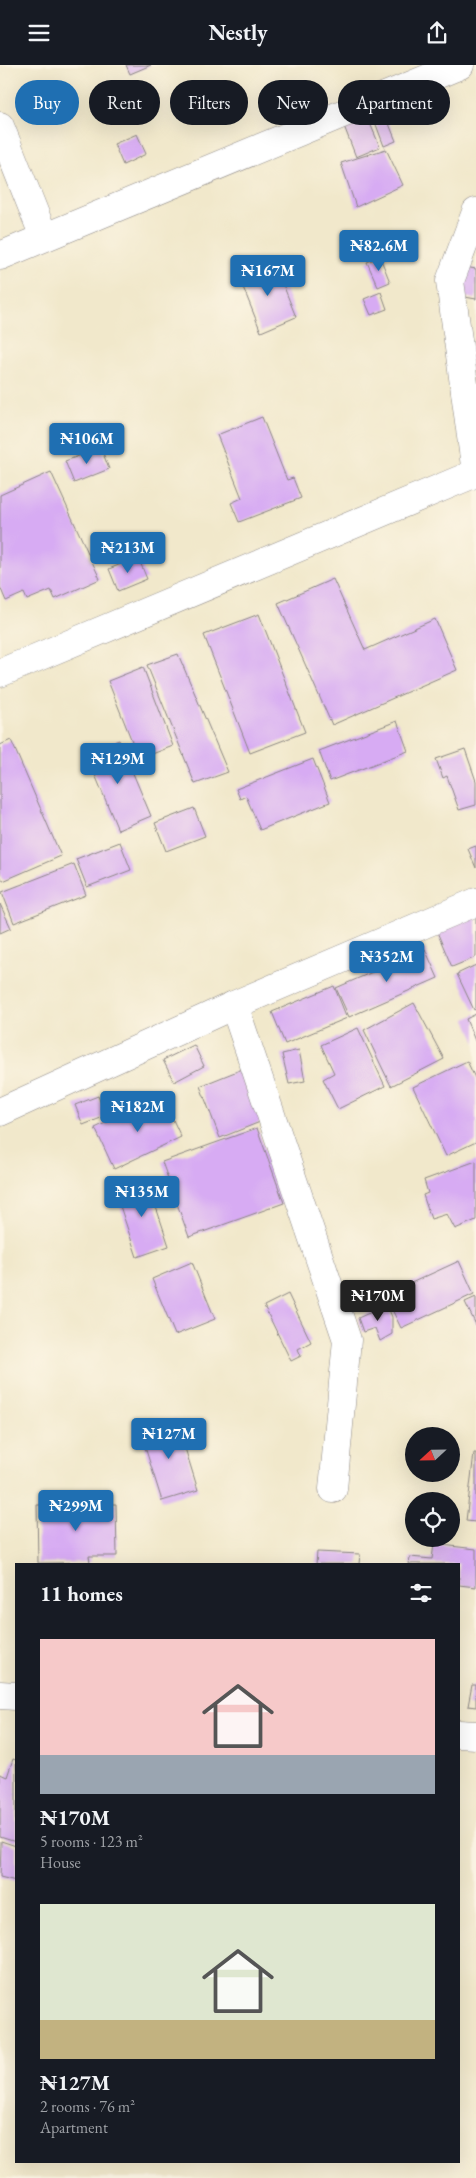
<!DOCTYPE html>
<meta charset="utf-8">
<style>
body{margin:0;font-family:"EB Garamond",serif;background:#242831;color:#f1f3f6;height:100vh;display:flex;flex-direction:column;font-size:19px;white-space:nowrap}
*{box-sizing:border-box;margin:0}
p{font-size:16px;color:#9ea1a6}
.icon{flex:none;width:28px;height:28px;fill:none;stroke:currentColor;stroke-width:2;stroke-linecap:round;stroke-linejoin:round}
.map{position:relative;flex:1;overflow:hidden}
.details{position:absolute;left:15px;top:1498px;width:445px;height:600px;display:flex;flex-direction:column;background:#171b24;border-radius:0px;box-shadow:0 5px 20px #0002}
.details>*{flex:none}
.banner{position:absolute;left:15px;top:15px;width:446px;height:45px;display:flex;gap:10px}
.needle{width:32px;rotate:248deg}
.tools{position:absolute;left:405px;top:1362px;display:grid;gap:10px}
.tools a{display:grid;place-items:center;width:55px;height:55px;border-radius:50%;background:#171b24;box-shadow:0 5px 20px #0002;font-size:25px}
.price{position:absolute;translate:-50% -42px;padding:0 11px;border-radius:5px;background:#1f6fb2;color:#fff;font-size:16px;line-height:32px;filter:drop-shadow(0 1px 2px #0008)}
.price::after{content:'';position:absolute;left:50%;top:30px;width:15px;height:11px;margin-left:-8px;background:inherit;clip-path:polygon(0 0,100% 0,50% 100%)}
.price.current{background:#222;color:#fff}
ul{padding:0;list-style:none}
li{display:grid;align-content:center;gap:10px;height:265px;padding:0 25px}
li span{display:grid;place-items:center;height:155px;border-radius:0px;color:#555}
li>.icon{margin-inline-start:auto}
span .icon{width:90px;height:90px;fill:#fffc;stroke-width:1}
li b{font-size:21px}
h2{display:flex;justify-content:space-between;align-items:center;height:60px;padding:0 25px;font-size:21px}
.chip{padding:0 18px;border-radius:22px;background:#171b24;box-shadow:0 5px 20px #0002;font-size:18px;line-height:45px}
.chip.current{background:#1f6fb2;color:#fff}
header{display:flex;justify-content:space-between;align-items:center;height:65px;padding:0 25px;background:#171b24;font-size:22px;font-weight:700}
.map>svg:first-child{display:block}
.building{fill:#d7abf3}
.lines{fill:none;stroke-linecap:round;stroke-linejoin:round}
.minor-casing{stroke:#8a8583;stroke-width:29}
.minor{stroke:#fff;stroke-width:28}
</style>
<header><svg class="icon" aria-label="menu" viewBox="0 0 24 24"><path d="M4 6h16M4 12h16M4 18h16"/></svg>Nestly<svg class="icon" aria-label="share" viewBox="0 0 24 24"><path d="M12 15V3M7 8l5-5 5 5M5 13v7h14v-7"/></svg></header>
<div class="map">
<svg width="476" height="2113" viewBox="0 0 476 2113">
<rect width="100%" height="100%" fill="#fcf5e5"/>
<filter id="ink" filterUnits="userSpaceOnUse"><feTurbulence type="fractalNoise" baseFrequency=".02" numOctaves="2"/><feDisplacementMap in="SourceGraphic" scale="10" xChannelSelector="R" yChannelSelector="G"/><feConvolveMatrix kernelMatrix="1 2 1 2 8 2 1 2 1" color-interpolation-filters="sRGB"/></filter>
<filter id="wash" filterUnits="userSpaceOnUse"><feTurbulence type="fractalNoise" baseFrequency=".0096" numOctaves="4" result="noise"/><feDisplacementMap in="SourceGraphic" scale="20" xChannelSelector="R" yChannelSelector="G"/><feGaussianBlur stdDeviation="1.12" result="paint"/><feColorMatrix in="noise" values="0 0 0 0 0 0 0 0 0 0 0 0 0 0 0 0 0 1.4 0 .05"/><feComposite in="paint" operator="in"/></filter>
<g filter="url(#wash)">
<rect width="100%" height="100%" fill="#f1e8cb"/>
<g id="blocks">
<g class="building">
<polygon points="126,0 151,0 130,9"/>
<polygon points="383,44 396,76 384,81 372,49"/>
<polygon points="367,51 380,82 356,92 344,61"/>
<polygon points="137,69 146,89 123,100 114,79"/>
<polygon points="386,84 403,120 356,142 341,98"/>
<polygon points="380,192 390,217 378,222 367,197"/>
<polygon points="274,197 296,252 261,267 239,212"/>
<polygon points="459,201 476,204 476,234 454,230"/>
<polygon points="381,227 387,244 371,250 364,234"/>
<polygon points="262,352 287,415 293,413 301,433 239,457 231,438 242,433 217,370"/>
<polygon points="101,383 109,404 74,418 65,396"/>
<polygon points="51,407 100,514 55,534 51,525 27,535 24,528 6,536 0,522 0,430"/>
<polygon points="138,492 147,514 118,526 109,504"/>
<polygon points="333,514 365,585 435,554 457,605 332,660 278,538"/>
<polygon points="259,549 305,667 250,688 204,570"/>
<polygon points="178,589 228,707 195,719 147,600"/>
<polygon points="143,602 173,681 139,694 108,616"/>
<polygon points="397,656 408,686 330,716 319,686"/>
<polygon points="11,675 61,791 3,816 0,810 0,680"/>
<polygon points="119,675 151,751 118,765 86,688"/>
<polygon points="465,684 476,716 476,740 459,745 447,711 443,713 436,694"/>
<polygon points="313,694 330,737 260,765 246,731 240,734 236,724"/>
<polygon points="194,743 205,771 166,786 155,758"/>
<polygon points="120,777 131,805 87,822 76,794"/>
<polygon points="476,781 476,803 468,784"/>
<polygon points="74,799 86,830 14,858 2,827"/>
<polygon points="0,839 11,863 0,868"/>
<polygon points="476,850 476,892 452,902 437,867"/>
<polygon points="425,884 438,913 349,952 336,923"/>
<polygon points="476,900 476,944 474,945 457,909"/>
<polygon points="334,921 347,953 285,979 272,947"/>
<polygon points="414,938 444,994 391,1021 364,965"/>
<polygon points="476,949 476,978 466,954"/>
<polygon points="358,963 385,1021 338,1044 323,1014 334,1008 321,980"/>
<polygon points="194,980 204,1001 174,1017 163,995"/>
<polygon points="299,985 305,1016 289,1019 282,989"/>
<polygon points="467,996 476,1015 476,1077 446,1091 413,1022"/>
<polygon points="245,1003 265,1055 220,1073 200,1021"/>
<polygon points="98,1031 106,1051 83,1060 75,1040"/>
<polygon points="162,1031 181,1072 114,1104 95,1063"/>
<polygon points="257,1063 284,1138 189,1172 162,1097"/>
<polygon points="476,1096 476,1155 455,1164 447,1149 431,1154 423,1130 428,1128 424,1115"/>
<polygon points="147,1115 169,1181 137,1192 115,1126"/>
<polygon points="459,1196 474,1229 401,1263 385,1230"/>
<polygon points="192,1197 215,1254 175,1270 152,1214"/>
<polygon points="288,1229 311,1277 298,1284 301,1291 291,1296 264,1241"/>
<polygon points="476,1232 476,1260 465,1237"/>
<polygon points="387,1240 392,1252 392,1269 380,1276 375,1263 363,1267 358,1253"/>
<polygon points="176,1354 198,1425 162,1436 140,1366"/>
<polygon points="474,1388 476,1388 476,1457 466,1456"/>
<polygon points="116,1439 117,1491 89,1491 90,1497 38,1498 37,1440"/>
<polygon points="434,1479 476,1484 476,1522 459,1520 459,1499 409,1499 410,1492 432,1494"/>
<polygon points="317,1487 360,1489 359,1499 316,1499"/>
<polygon points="472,1620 476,1620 476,1642 468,1641"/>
<polygon points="13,1694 16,1695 16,1777 0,1772 0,1709 7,1712"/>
<polygon points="1,1776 16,1781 16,1816 0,1812"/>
</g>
</g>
</g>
<g filter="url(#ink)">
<use href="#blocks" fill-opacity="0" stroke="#8a8583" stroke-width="1"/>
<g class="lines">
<defs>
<g id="minor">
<polyline points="0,61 44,172"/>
<polyline points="476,147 450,216 476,408"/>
<polyline points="0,191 460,0"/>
<polyline points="0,608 476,408"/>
<polyline points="234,940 347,1275 333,1424"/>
<polyline points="0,1047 234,940 476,837"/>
<polyline points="0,1630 16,1631"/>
<polyline points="459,1669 476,1670"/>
</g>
</defs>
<use href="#minor" class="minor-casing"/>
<use href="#minor" class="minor"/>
</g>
</g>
</svg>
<div class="tools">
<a><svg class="needle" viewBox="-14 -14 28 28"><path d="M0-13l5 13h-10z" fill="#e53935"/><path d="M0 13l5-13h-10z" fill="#9ea1a6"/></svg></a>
<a><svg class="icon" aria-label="locate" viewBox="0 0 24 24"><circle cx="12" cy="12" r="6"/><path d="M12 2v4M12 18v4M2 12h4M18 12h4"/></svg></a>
</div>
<b class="price" style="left:379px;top:207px">₦82.6M</b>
<b class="price" style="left:268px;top:232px">₦167M</b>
<b class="price" style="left:87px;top:400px">₦106M</b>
<b class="price" style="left:128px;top:509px">₦213M</b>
<b class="price" style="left:118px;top:720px">₦129M</b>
<b class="price" style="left:387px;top:918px">₦352M</b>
<b class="price" style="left:138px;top:1068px">₦182M</b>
<b class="price" style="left:142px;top:1153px">₦135M</b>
<b class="price current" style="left:378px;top:1257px">₦170M</b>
<b class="price" style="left:169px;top:1395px">₦127M</b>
<b class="price" style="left:76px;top:1467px">₦299M</b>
<div class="banner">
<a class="chip current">Buy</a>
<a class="chip">Rent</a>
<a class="chip">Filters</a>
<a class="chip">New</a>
<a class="chip">Apartment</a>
</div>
<section class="details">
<h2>11 homes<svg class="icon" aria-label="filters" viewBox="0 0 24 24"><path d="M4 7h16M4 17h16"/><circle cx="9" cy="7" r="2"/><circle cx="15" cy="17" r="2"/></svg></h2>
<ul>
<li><span style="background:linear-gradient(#f6c9c9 75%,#9aa5b1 0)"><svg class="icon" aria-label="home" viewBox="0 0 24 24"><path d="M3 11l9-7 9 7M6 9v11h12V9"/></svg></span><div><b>₦170M</b><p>5 rooms · 123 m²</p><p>House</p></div></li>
<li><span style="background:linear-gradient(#dfe7d0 75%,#c2b280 0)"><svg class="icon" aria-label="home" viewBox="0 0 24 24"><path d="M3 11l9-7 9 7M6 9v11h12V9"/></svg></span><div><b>₦127M</b><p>2 rooms · 76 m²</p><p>Apartment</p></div></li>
</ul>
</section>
</div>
